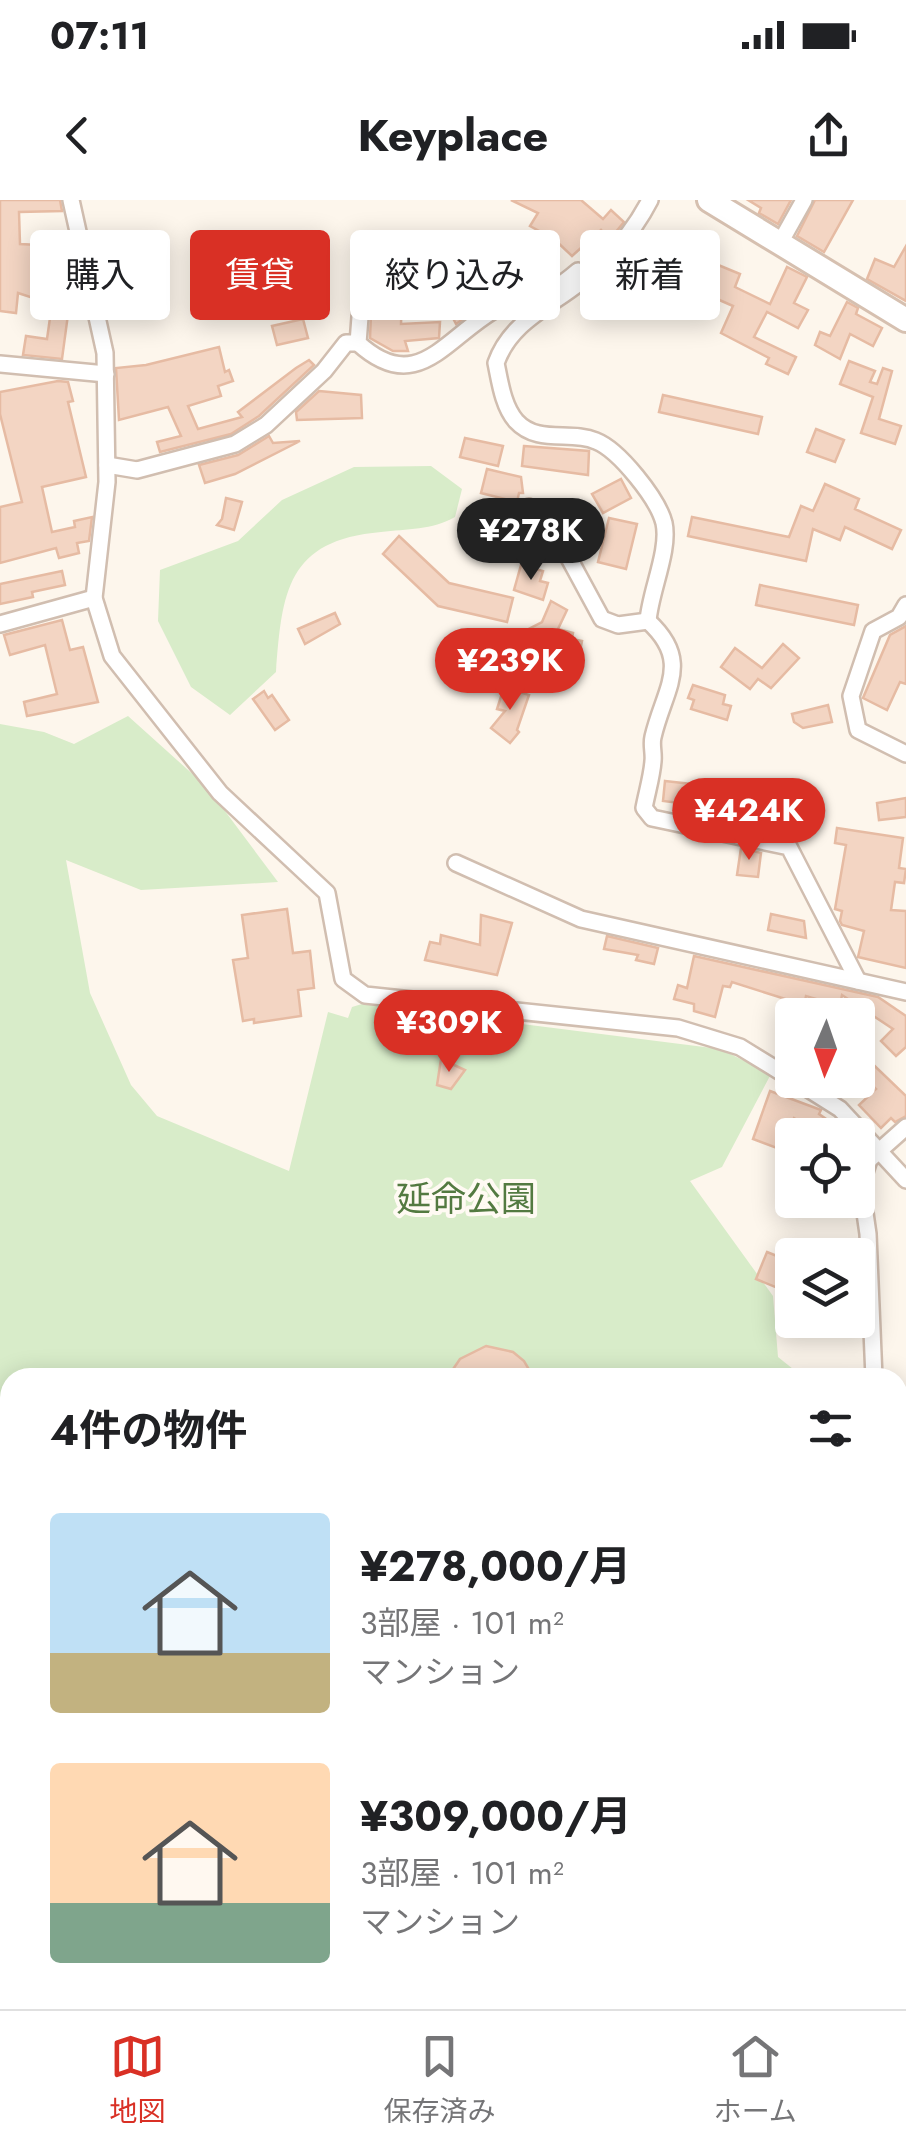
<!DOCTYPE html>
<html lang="ja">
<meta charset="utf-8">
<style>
body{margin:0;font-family:Jost,"Noto Sans JP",sans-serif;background:#f6f6f6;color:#202124;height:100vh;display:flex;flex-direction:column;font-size:38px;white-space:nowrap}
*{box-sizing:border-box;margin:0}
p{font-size:32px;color:#757577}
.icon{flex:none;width:55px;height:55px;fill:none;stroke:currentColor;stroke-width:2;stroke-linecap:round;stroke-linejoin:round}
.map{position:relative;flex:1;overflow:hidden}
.side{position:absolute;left:0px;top:1168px;width:908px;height:642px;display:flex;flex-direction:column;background:#fff;border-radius:30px 30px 0 0;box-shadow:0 5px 25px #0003}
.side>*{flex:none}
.hud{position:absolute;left:30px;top:30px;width:848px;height:90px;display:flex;gap:20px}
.needle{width:65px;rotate:182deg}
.fabs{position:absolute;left:775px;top:798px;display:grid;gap:20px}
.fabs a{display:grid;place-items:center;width:100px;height:100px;border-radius:10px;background:#fff;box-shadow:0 5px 25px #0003;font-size:50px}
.price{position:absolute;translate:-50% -85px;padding:0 22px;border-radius:35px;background:#d93025;color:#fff;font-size:32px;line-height:65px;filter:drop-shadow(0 2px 5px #0008)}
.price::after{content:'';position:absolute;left:50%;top:60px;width:30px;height:22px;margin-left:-15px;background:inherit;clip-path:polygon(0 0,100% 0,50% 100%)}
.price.current{background:#222;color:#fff}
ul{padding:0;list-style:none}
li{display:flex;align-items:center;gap:30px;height:250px;padding:0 50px}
li span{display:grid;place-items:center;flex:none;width:280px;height:200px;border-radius:10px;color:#555}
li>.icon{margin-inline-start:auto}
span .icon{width:120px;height:120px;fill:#fffc;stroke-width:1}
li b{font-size:42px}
h2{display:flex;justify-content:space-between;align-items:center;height:120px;padding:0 50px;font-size:42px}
.chip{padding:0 35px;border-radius:10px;background:#fff;box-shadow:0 5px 25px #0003;font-size:35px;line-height:90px}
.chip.current{background:#d93025;color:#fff}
.status{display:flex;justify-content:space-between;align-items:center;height:70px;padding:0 50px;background:#fff;direction:ltr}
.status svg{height:28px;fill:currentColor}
header{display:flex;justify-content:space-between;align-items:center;height:130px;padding:0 50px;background:#fff;font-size:45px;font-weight:700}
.menu{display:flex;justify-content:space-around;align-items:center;height:140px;border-top:2px solid #e0e0e0;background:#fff;font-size:28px;color:#757577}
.menu a{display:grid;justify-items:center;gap:5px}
.menu .current{color:#d93025}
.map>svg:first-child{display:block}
.green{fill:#d8ecc9}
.building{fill:#f3d5c3;stroke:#e6bba3;stroke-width:2.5}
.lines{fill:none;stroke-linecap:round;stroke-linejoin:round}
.minor-casing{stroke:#d1beb0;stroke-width:20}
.tertiary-casing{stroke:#d1beb0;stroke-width:25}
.secondary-casing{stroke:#d6c0b0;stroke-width:28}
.minor{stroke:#fff;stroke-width:15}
.tertiary{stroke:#fff;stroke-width:20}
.secondary{stroke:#fff;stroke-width:22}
.labels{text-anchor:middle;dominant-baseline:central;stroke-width:8;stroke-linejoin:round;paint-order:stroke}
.park-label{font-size:35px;fill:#537a41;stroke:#fffaf3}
</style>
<div class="status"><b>07:11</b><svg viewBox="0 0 49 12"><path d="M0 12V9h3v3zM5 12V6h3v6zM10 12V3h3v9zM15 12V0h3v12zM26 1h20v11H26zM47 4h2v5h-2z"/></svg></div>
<header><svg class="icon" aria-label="back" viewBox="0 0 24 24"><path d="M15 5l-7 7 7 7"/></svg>Keyplace<svg class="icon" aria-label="share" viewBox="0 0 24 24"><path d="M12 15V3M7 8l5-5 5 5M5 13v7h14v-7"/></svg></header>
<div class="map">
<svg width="906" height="1809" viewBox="0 0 906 1809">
<rect width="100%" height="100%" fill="#fdf6ec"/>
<g class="green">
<path d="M431,266l31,23 -7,28c-23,13 -48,12 -74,15 -94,8 -99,60 -105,140l-46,43 -39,-28 -33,-66 2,-51 78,-29 44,-41 72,-33z"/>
<polygon points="128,516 207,587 278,682 141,690 66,660 90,793 131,885 157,916 289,971 328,812 348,818 352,807 362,804 720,849 771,874 722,967 690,981 773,1096 778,1157 803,1177 10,1178 10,1235 0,1198 0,524 44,532 74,544"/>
<polygon points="898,1604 906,1605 906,1809 173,1809 162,1800 898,1800"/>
</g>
<g class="building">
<polygon points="0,0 60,0 62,11 19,12 20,44 59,46 57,87 80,92 81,110 69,107 62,159 23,155 26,136 47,139 52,104 18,93 16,113 0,111"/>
<polygon points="511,0 581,0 603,19 611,10 624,22 610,39 601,30 572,56 554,39 530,26 538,13"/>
<polygon points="748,0 791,0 778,24 759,13 761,8"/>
<polygon points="815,0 853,0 824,52 797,36"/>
<polygon points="530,41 538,56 527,62 542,81 528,90 512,94 499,78 514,73 504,54"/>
<polygon points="906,46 906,101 867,79 875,59 894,67"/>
<polygon points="463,50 473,74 482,71 493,98 456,124 438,89 446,86 436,61"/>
<polygon points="104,52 159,55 158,80 139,79 139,114 108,114 104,95"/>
<polygon points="383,61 403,61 401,124 440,122 439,138 405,141 408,151 393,151 370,138 373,67 383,67"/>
<polygon points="711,62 740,74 735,87 770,104 787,67 807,77 794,103 808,110 798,128 767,112 754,137 796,157 788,174 766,164 769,158 721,133 733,106 699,91"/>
<polygon points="847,102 858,108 856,114 882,128 873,146 850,134 840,159 815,145 820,132 830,136"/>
<polygon points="303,119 308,138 277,145 272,126"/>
<polygon points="219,147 225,172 229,170 233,181 218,186 221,196 188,206 198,229 242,217 238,212 296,168 309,160 314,165 259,216 231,234 160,252 157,242 181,236 168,207 119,220 116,168 146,165"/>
<polygon points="849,161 875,171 870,182 877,184 883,168 892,171 879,219 901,226 895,244 861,233 873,197 840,184"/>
<polygon points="58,181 68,182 73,201 68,202 86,277 42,287 52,332 75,327 74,321 92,317 89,341 77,343 79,353 59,358 56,348 0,363 0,307 22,302 0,214 0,192"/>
<polygon points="319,191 361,195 362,218 297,220 296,212"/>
<polygon points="663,195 762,217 758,234 659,212"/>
<polygon points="816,229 844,240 835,262 807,252"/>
<polygon points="269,236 273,243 300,241 235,274 205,283 199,265 238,255"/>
<polygon points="465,238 503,246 498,266 460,257"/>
<polygon points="524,246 589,251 588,275 522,266"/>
<polygon points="487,269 521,277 523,293 519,293 517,302 481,293"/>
<polygon points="621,279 631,298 603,313 592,294"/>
<polygon points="825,284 859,299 855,309 901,330 892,349 845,327 840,340 813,329 806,361 688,336 692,317 789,337 801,306 813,311"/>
<polygon points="226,298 242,302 234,330 217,325 222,319"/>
<polygon points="609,318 637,324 626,369 598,362"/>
<polygon points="399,336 449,383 513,398 507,422 438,406 383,354"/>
<polygon points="521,365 543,371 540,381 548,383 543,400 514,390"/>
<polygon points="62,371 65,385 32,392 33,397 0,404 0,384"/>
<polygon points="760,385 858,405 854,425 756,405"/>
<polygon points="551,401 567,410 558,429 573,433 572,439 582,441 579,456 547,450 555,465 535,475 515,436 542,422"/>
<polygon points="335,413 340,424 305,444 298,429"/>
<polygon points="62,420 70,450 83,447 98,502 27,516 24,502 57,494 45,445 10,455 4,435"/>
<polygon points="906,426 906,484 900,482 887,510 863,498 890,435"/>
<polygon points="783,444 799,458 771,488 758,479 750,489 721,467 735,448 762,468"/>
<polygon points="456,450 482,453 481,464 492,465 490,478 453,474"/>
<polygon points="693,485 725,495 723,504 731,506 727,520 691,509 694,500 688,498"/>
<polygon points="504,487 529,495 517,530 519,532 510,543 491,528 505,511 497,509"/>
<polygon points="264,491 268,498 272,495 289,520 275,530 253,499"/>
<polygon points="828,505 832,522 803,528 794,522 792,514"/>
<polygon points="665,581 790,595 787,616 771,614 768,602 767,614 663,601"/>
<polygon points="906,598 906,617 879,620 877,603"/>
<polygon points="837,628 903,638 899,668 906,669 904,683 895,682 891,710 906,711 906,768 858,757 864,731 842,725 840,721 842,711 835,709 846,645 835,643"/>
<polygon points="741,648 761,653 758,677 737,675"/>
<polygon points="287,709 293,753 310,751 314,788 298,790 301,816 254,823 254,819 243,821 233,760 248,758 242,715"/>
<polygon points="771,714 804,721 806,738 768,730"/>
<polygon points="481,715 512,723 497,775 425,760 430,742 440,744 441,735 480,745"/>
<polygon points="607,736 658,748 654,764 636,760 638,755 604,749"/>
<polygon points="694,756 878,797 906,816 906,847 896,856 881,841 893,829 842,795 840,806 806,796 804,805 732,782 730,787 723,786 715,817 694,811 694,804 674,799 678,785 687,788"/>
<polygon points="858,850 906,896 906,916 895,922 891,918 881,928 859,905 876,889 858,872"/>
<polygon points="441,859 465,870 451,889 437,885"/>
<polygon points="770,891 821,910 819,914 829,921 828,923 846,935 821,935 794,918 782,950 753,939"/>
<polygon points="767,1052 792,1062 788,1083 784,1081 780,1089 756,1079"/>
<polygon points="486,1146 513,1152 524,1161 534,1178 447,1178 460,1159"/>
</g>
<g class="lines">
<defs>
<g id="minor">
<polyline points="71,0 105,153 107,282 94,398 112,456 220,593 327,693 343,779 365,795 678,828 740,847 792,879"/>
<polyline points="780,43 804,0"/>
<path d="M363,78l-5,65c59,54 87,-5 138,-34 9,-5 19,-3 29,-6 19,-6 39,-20 53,-32"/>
<polyline points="0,164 106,174"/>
<polyline points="107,265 137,270 235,244 266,225 324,171 346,143 358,143"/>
<polyline points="529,307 540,324 557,336 602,419 618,425 648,421"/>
<polyline points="906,405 899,417 873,431 851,496 858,530 906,554"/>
<path d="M648,421c2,-29 22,-71 16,-98 -6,-24 -45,-73 -68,-82 -26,-11 -58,4 -80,-20 -13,-15 -16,-39 -20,-58 14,-40 51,-55 83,-80 29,-22 54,-50 71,-83"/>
<path d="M648,421c45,41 16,68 5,116 -2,8 1,16 0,24 -1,15 -6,31 -9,47l8,10 137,29 69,134"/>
<polyline points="0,424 94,398"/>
<polyline points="456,663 581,719 906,792"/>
<polyline points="794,880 840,909 906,980"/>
<polyline points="874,1178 868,1034 861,985 869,960 906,927"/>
<polyline points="0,1300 10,1324"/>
<polyline points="70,1809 129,1803"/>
</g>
<g id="tertiary">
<polyline points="0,1367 10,1364"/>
<polyline points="126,1800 137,1809"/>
</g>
<polyline id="secondary" points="709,0 906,120"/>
</defs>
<use href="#minor" class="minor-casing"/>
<use href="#tertiary" class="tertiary-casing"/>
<use href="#secondary" class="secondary-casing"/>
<use href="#minor" class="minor"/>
<use href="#tertiary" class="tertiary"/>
<use href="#secondary" class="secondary"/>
</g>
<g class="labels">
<g class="park-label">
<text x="466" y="999">延命公園</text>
</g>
</g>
</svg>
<div class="fabs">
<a><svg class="needle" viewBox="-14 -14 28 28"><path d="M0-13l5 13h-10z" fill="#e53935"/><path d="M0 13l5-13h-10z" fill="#757577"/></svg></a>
<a><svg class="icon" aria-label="locate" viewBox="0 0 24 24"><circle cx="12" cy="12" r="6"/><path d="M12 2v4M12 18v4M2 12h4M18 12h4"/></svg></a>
<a><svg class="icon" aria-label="layers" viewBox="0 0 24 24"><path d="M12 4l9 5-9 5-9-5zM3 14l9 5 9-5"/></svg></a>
</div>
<b class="price current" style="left:531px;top:383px">¥278K</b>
<b class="price" style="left:510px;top:513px">¥239K</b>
<b class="price" style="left:749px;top:663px">¥424K</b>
<b class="price" style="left:449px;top:875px">¥309K</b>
<div class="hud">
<a class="chip">購入</a>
<a class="chip current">賃貸</a>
<a class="chip">絞り込み</a>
<a class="chip">新着</a>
</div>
<section class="side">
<h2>4件の物件<svg class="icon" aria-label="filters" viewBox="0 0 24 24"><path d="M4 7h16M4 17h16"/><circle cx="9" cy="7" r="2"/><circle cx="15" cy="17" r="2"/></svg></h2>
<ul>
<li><span style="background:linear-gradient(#bfe0f5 70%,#c2b280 0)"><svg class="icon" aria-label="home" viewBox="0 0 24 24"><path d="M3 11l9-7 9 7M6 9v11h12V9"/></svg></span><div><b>¥278,000/月</b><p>3部屋 · 101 m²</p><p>マンション</p></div></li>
<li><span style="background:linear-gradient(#ffd9b3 70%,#7fa58c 0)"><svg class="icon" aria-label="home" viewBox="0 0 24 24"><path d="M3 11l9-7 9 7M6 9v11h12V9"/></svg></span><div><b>¥309,000/月</b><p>3部屋 · 101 m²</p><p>マンション</p></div></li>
</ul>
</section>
</div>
<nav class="menu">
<a class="current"><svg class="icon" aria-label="map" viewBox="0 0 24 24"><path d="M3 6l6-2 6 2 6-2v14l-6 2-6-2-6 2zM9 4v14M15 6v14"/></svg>地図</a>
<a><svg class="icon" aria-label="saved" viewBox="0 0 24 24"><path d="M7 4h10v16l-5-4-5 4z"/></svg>保存済み</a>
<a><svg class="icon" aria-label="home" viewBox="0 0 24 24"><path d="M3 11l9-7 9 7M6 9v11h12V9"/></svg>ホーム</a>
</nav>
